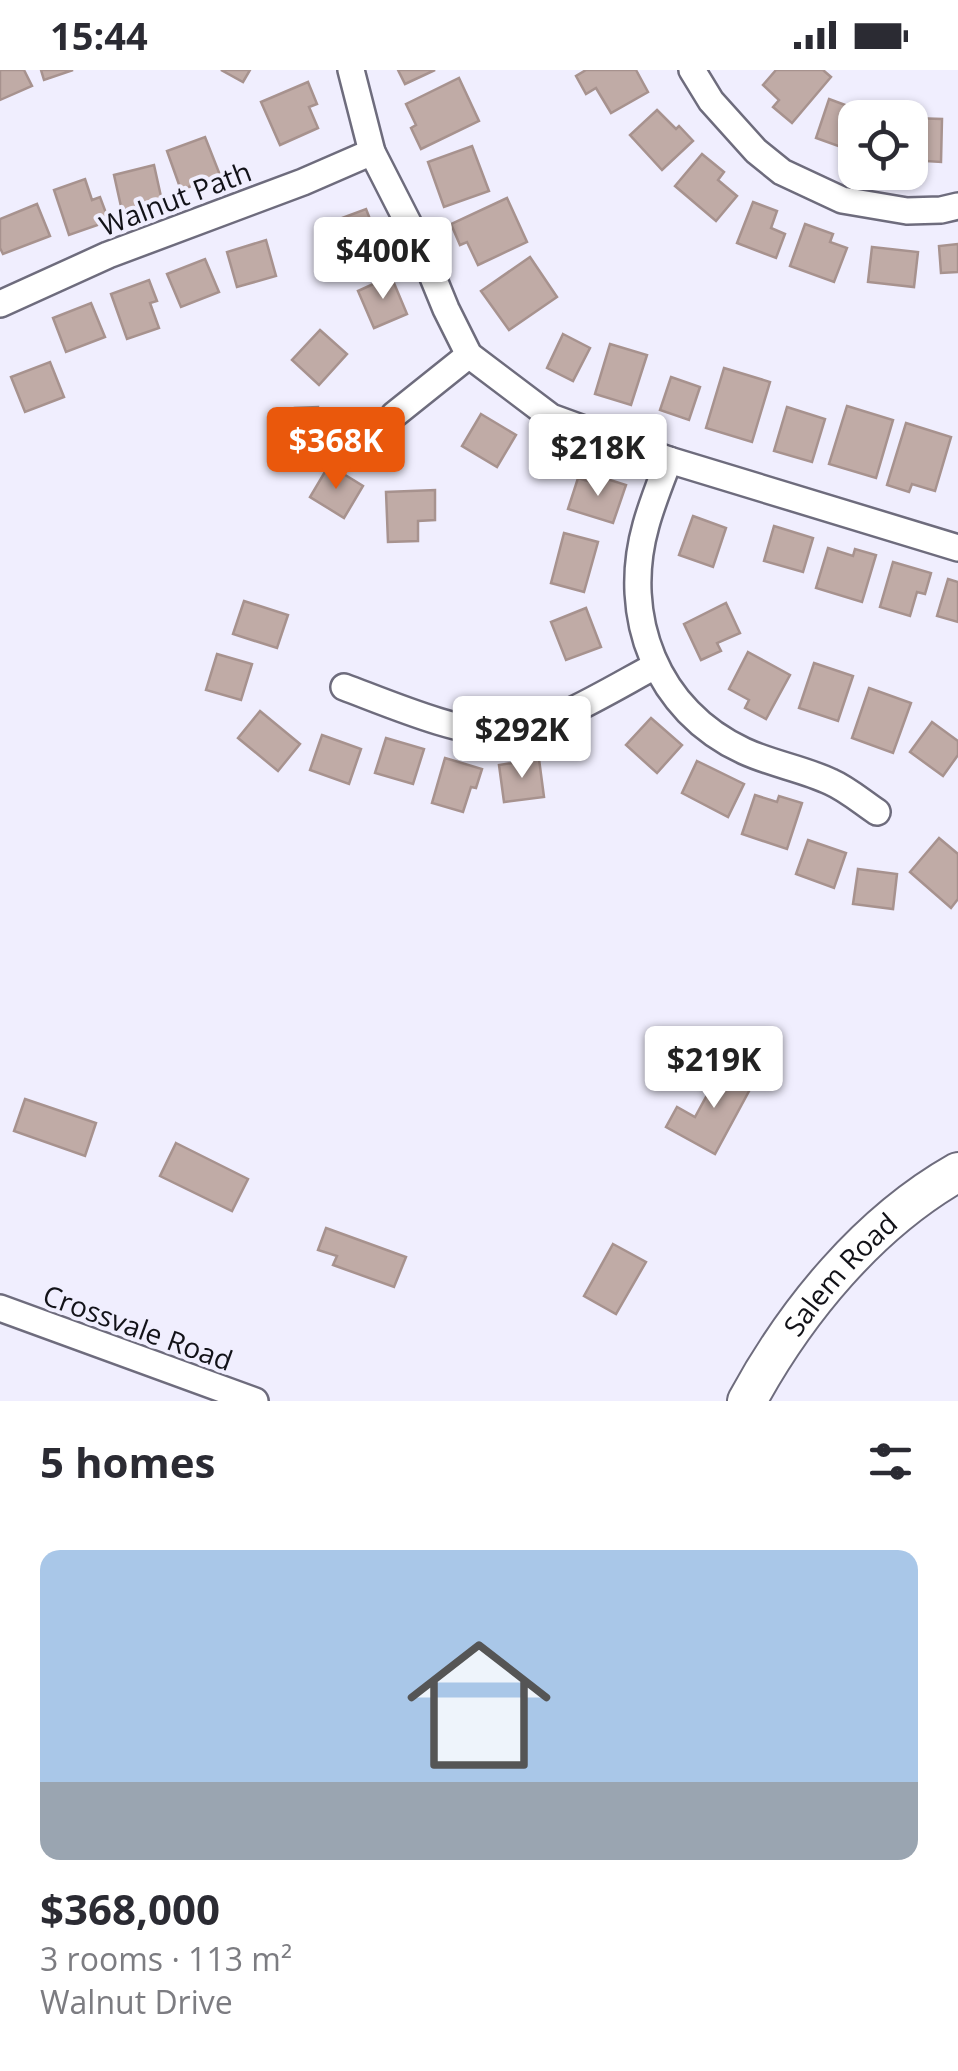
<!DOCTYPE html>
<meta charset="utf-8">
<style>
body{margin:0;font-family:"Open Sans",sans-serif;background:#f2f2f3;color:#2b2b33;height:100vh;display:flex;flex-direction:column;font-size:38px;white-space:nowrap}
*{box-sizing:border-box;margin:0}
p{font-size:32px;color:#7c7c81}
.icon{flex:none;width:55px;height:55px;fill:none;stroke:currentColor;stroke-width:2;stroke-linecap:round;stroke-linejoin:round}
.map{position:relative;height:1331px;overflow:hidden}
.details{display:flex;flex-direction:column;background:#fff;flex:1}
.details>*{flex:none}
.controls{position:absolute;left:838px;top:30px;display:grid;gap:20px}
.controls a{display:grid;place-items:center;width:90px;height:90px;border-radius:20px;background:#fff;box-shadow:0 2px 8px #0004;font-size:50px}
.price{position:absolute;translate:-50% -85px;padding:0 22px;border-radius:10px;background:#fff;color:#222;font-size:32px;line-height:65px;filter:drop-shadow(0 2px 5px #0008)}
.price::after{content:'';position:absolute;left:50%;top:60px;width:30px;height:22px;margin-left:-15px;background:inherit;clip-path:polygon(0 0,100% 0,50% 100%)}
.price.on{background:#ea580c;color:#fff}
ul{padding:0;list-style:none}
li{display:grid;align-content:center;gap:20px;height:530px;padding:0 40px}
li+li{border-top:2px solid #e1e1e2}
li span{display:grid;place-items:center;height:310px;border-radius:20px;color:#555}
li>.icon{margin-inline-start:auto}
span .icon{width:180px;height:180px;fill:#fffc;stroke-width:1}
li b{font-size:42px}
h2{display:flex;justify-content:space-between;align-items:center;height:120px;padding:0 40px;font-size:42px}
.status{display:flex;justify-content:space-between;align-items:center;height:70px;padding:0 50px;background:#fff;direction:ltr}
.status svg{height:28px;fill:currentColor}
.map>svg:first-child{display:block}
.building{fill:#c0aba6;stroke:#a7928e;stroke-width:2.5}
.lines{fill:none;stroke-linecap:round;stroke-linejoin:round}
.street-casing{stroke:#6e6c7d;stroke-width:30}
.secondary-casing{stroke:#6e6c7d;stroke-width:42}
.street{stroke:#fff;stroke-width:25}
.secondary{stroke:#fff;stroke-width:38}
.labels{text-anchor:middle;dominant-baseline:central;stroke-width:8;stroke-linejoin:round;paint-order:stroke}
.street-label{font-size:28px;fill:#121218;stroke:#f0eefe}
</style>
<div class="status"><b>15:44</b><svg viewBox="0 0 49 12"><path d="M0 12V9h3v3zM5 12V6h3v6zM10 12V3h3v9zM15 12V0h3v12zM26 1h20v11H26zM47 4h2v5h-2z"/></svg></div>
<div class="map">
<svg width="958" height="1331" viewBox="0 0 958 1331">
<rect width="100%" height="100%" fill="#f0eefe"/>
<g class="building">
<polygon points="0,0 24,0 32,16 0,30"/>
<polygon points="41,0 73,0 44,10"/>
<polygon points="221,0 250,0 243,12"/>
<polygon points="398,0 435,0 405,14"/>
<polygon points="586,0 636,0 648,22 611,43 596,18 586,24 576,6"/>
<polygon points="776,0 823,0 831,7 792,53 773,37 779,30 763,15"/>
<polygon points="459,8 479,51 421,79 411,58 416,55 406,34"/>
<polygon points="308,12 317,34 309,37 318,58 280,75 261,32"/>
<polygon points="829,29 880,48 855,48 855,82 816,68"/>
<polygon points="657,40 676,59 679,56 693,71 662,100 630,65"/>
<polygon points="911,48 942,49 941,92 910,90"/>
<polygon points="205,67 220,105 181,120 167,81"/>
<polygon points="472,76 489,121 444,137 428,92"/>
<polygon points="702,84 724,102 718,110 737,126 716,151 675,116"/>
<polygon points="154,95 162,131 122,141 114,105"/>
<polygon points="85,109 92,130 100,127 109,151 69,165 54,120"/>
<polygon points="507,128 527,172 478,195 467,172 460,175 451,154"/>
<polygon points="753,132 777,141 771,158 785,164 776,188 737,173"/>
<polygon points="37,134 50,166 3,184 0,178 0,149"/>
<polygon points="366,139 385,187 353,199 334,151"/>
<polygon points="805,154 833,164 830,172 847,178 834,212 790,196"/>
<polygon points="266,170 276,206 237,217 227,182"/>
<polygon points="958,174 958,202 941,203 939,176"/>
<polygon points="872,177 918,182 914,217 868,212"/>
<polygon points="530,187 557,227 509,260 481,221"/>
<polygon points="205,189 219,222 181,237 167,204"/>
<polygon points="391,206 407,244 374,258 358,221"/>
<polygon points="149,210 157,231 150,233 159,258 127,269 111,224"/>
<polygon points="91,233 105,267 66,282 53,248"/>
<polygon points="320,260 347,284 319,315 292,290"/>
<polygon points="563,264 590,278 573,311 547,298"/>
<polygon points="610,274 647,285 631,335 595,324"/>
<polygon points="50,292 64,327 25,342 11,307"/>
<polygon points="724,298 770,312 752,372 706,358"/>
<polygon points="671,307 700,317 689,350 660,340"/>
<polygon points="847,336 893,350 876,408 829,394"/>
<polygon points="318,337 321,378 274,382 271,350 296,348 295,338"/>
<polygon points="787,337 825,349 812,392 774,381"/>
<polygon points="481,344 516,365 497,397 462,376"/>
<polygon points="906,353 951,367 935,421 912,414 909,422 887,415"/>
<polygon points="329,395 363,416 344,448 310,427"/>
<polygon points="578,408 601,415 604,408 626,415 613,453 568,439"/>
<polygon points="435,420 435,450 418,451 418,471 388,472 386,422"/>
<polygon points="693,446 726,458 713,497 679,485"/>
<polygon points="774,456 813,468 803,502 764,491"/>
<polygon points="564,463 598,472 584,522 551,513"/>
<polygon points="828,478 853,486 855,479 876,485 862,532 816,518"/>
<polygon points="893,492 931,503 925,524 917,522 910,546 880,537"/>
<polygon points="948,509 958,512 958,552 937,546"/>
<polygon points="244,531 288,545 277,578 233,564"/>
<polygon points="726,533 740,563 717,573 721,581 701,590 684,554"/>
<polygon points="586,538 601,577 566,590 551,552"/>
<polygon points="748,582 790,605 766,649 745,638 749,630 729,619"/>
<polygon points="217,584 252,594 241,630 206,620"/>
<polygon points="814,593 853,606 838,651 799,638"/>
<polygon points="869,618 911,633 893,683 852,668"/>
<polygon points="260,641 300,674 278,701 238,668"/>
<polygon points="651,648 682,675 657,703 626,675"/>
<polygon points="932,652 958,671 958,685 943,706 910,682"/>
<polygon points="322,665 361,679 349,714 310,700"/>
<polygon points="386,668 424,679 413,714 375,703"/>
<polygon points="445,688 482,699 476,718 471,717 463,742 432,733"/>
<polygon points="539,689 544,727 504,732 499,695"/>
<polygon points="697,691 744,714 728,747 682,723"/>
<polygon points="755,725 777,732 779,726 802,733 787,779 742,764"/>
<polygon points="939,768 958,784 958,829 951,838 910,802"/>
<polygon points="808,770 846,783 834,818 796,804"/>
<polygon points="858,799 897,804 893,839 853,834"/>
<polygon points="724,994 755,1010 715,1084 666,1057 677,1037 695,1047"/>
<polygon points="25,1029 96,1053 85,1086 14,1061"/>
<polygon points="176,1073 248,1109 232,1141 160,1106"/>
<polygon points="326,1158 406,1187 394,1217 333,1195 337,1186 318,1180"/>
<polygon points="613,1174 646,1192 616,1244 584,1226"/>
</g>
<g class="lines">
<defs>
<g id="street">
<polyline points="351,0 372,82 421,178 446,239 469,285 551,347 669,390 958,478"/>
<polyline points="692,0 711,31 756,81 782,102 842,130 907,141 941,140 958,136"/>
<polyline points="0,234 108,185 303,112 372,82"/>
<polyline points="394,345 469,285"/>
<path d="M669,390c-8,21 -17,43 -23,65 -26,92 11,186 98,226 28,13 60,18 87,31 16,7 31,20 46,30"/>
<path d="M344,617c43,16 119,49 163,46 41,-4 110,-47 148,-67"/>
<polyline points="0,1238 255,1331"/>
</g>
<g id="secondary">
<path id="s1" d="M747,1331c49,-90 121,-178 211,-229"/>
</g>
</defs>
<use href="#street" class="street-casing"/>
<use href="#secondary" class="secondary-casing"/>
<use href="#street" class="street"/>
<use href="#secondary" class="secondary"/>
</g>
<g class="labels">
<g class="street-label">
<text transform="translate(175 128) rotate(-21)">Walnut Path</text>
<text stroke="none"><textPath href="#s1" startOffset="158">Salem Road</textPath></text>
<text transform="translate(138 1257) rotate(20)">Crossvale Road</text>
</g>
</g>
</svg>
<div class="controls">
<a><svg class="icon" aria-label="locate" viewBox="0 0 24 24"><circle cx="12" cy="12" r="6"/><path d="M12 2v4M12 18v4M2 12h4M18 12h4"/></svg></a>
</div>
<b class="price" style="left:383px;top:232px">$400K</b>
<b class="price on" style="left:336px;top:422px">$368K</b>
<b class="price" style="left:598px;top:429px">$218K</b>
<b class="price" style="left:522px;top:711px">$292K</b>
<b class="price" style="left:714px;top:1041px">$219K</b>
</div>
<section class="details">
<h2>5 homes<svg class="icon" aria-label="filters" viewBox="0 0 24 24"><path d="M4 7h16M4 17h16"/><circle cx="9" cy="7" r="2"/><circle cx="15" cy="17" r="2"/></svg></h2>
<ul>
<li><span style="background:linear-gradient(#a9c7e8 75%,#9aa5b1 0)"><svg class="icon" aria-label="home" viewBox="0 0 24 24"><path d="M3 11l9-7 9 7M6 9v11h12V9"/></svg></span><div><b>$368,000</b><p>3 rooms · 113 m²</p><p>Walnut Drive</p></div></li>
</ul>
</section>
